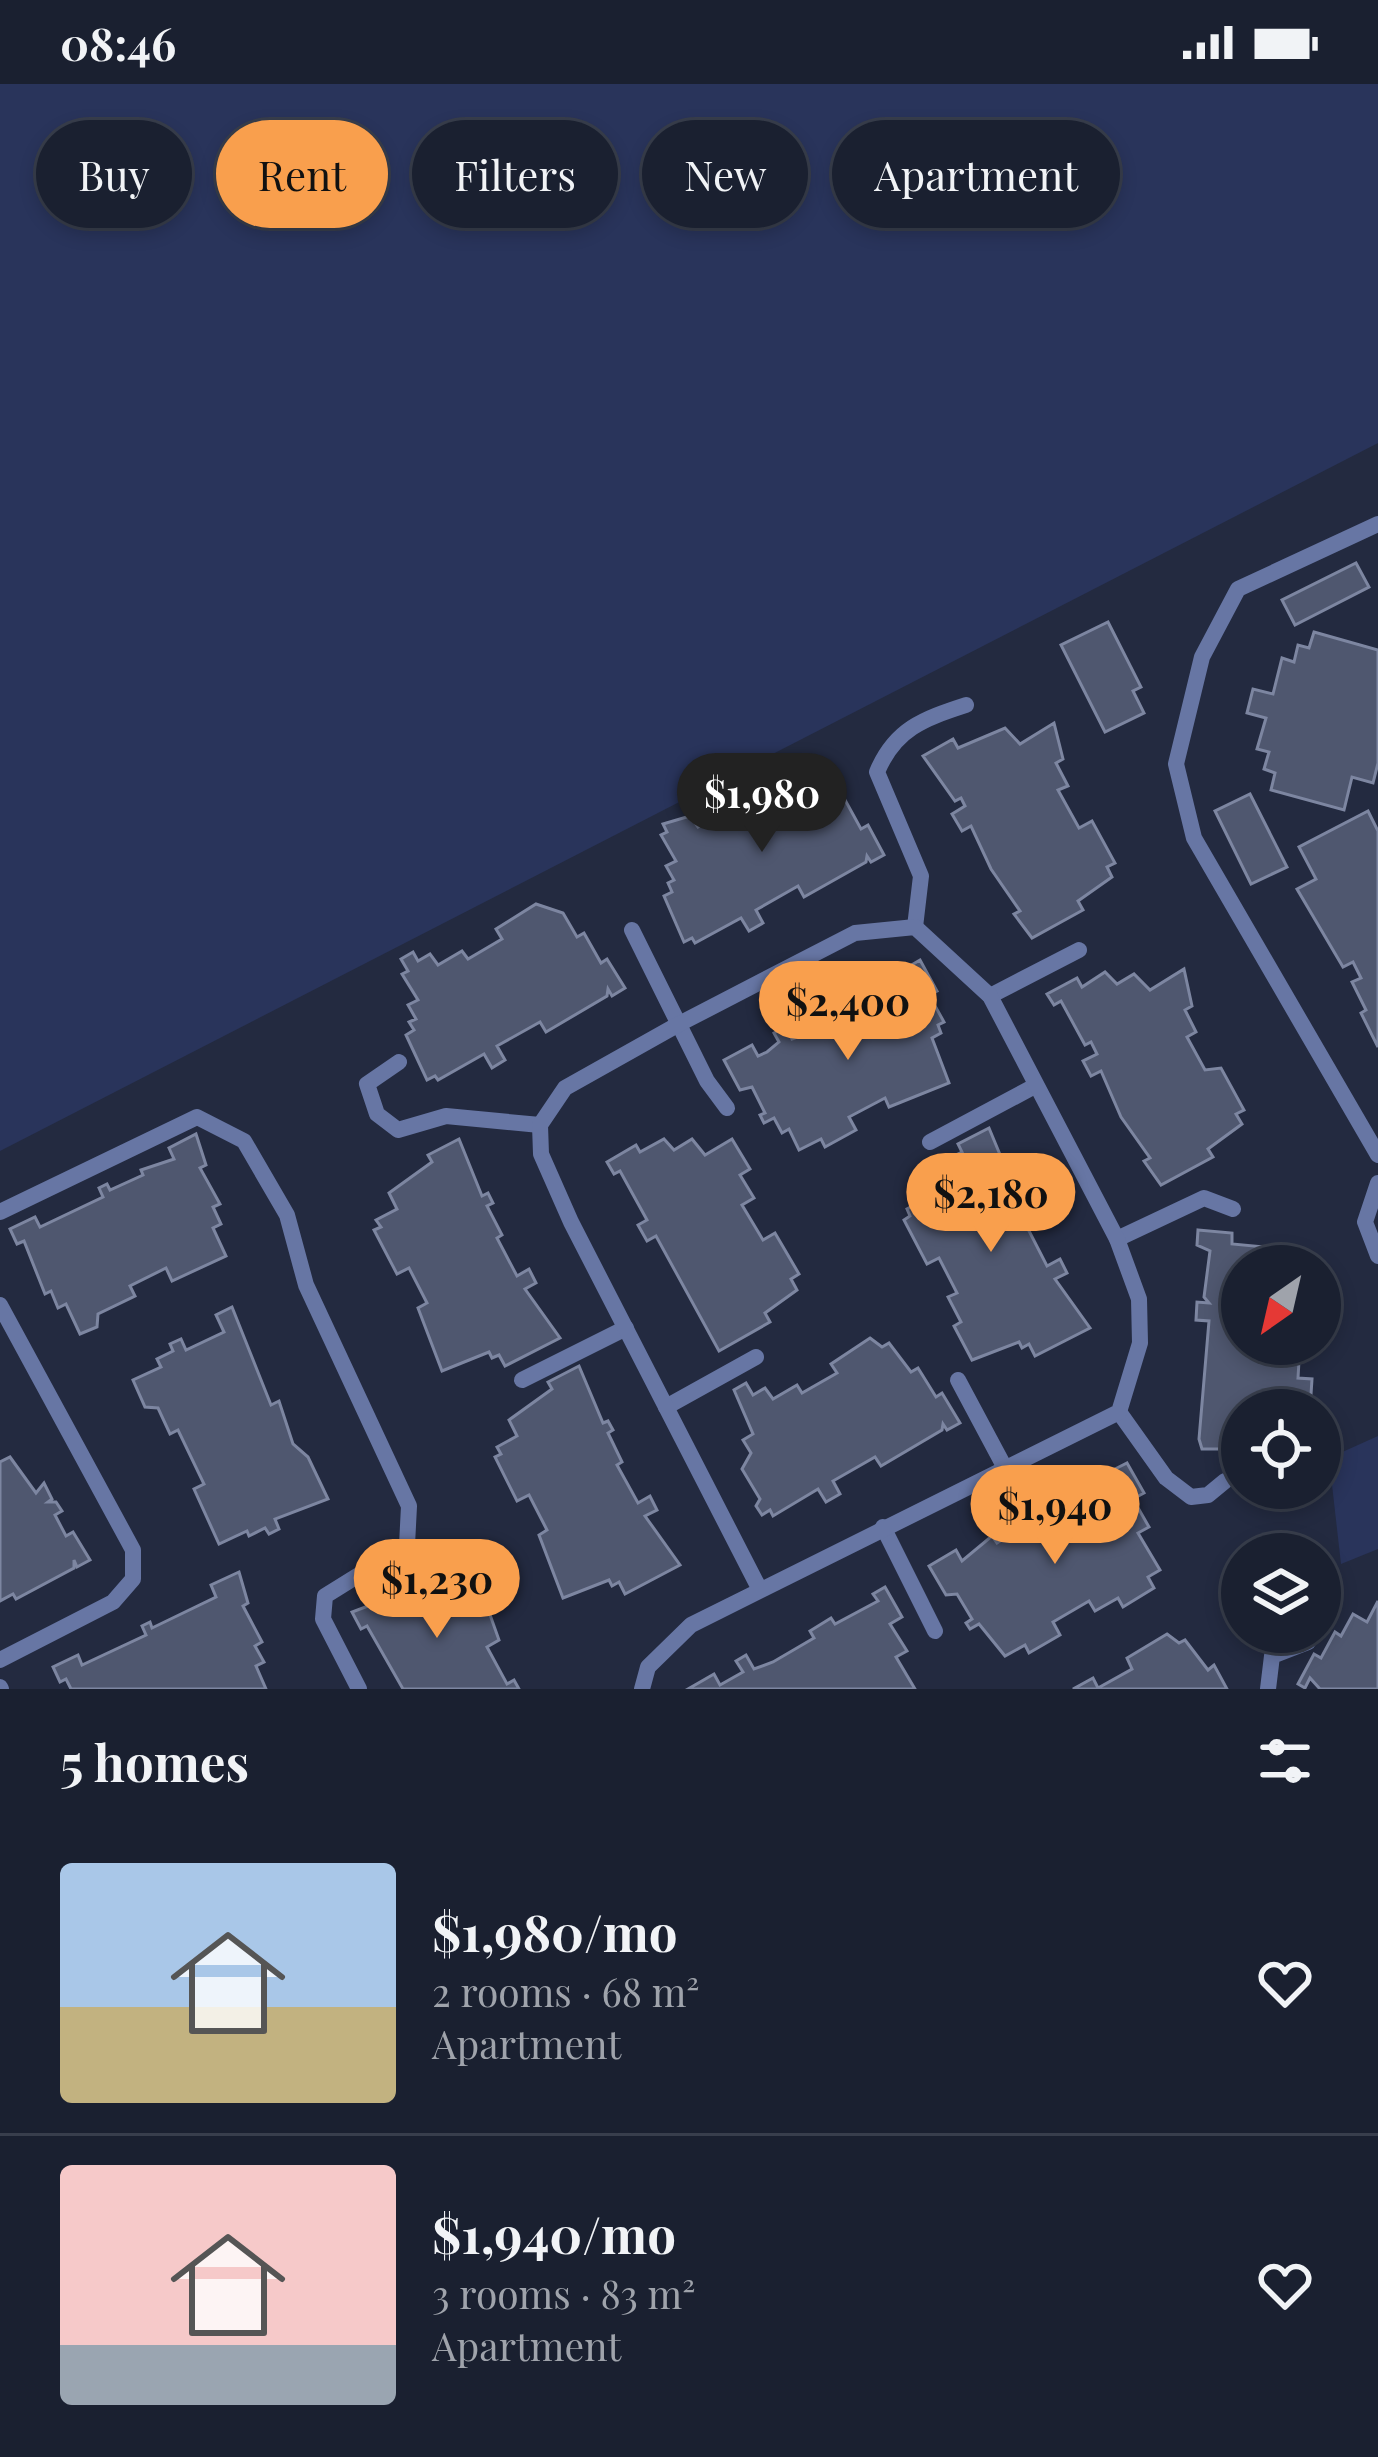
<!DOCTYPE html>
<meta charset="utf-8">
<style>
body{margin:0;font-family:"Playfair Display",serif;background:#272d3c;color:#f1f3f6;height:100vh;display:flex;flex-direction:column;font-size:45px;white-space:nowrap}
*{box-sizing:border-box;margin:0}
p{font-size:39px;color:#9fa3ab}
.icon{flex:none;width:66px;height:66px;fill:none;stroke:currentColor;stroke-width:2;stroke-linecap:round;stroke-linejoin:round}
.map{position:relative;height:1605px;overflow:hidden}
.drawer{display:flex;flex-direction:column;background:#1a2030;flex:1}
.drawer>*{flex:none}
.top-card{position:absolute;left:36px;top:36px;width:1308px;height:108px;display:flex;gap:24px}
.needle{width:78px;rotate:214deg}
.tools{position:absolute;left:1221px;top:1161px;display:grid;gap:24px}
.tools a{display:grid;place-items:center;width:120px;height:120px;border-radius:50%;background:#1a2030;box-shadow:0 6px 18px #0003,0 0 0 3px #383e4c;font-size:60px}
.price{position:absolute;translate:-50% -102px;padding:0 27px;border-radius:42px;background:#f99f4d;color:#111;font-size:39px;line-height:78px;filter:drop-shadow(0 3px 6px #0008)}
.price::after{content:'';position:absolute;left:50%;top:72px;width:36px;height:27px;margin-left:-18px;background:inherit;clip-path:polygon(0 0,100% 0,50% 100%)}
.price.current{background:#222;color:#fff}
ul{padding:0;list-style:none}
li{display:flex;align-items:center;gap:36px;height:300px;padding:0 60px}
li+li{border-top:3px solid #383e4c}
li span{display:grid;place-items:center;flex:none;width:336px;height:240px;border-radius:12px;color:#555}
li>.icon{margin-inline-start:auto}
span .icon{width:144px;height:144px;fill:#fffc;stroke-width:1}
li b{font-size:51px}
h2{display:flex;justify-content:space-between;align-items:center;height:144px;padding:0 60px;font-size:51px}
.pill{padding:0 42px;border-radius:54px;background:#1a2030;box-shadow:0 6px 18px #0003,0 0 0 3px #383e4c;font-size:42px;line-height:108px}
.pill.current{background:#f99f4d;color:#111}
.status{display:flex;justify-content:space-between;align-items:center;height:84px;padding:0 60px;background:#1a2030;direction:ltr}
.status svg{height:33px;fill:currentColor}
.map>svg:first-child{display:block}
.green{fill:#29345b}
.building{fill:#4f576f;stroke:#7d86a1;stroke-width:3}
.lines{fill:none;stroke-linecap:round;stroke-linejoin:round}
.service{stroke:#6776a4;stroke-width:16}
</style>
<div class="status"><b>08:46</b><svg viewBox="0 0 49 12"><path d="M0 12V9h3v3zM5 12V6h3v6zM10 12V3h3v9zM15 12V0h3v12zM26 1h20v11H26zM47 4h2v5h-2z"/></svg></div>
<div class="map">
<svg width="1378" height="1605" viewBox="0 0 1378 1605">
<rect width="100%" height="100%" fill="#232a40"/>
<g class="green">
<polygon points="0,0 1378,0 1378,359 0,1067"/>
<polygon points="1378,1352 1378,1465 1341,1480 1329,1374"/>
</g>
<g class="building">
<polygon points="1356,479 1369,503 1295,541 1282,516"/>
<polygon points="1108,538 1141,603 1133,607 1144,629 1105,648 1061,561"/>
<polygon points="1314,548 1378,566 1378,679 1373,699 1352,693 1344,726 1271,706 1275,689 1264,685 1269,668 1257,665 1266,634 1247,629 1253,605 1273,610 1282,574 1294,578 1298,561 1309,564"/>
<polygon points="1054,639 1063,675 1056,679 1068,702 1058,706 1079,744 1092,737 1115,779 1107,783 1112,793 1078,817 1083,826 1032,854 1014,830 1020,827 991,785 971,742 962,747 952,730 965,722 961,714 955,717 923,672 953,655 958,664 1005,644 1020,660"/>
<polygon points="797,684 808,693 815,689 837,718 844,714 861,745 868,741 884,771 871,778 867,772 866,778 804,813 798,802 756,826 763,839 749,847 741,834 695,859 692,854 684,858 664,812 672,808 668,799 674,796 666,782 676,777 661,751 667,748 663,740 690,732 698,743 723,729 728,738 763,719 757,708"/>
<polygon points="1250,710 1287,783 1251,800 1215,727"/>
<polygon points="1368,727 1378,747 1378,963 1361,929 1366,926 1352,898 1361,894 1353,878 1343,883 1297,805 1316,795 1299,763"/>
<polygon points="536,820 563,829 577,853 584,849 601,879 607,875 625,904 612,912 608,905 607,912 546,948 540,938 497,962 505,976 492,984 484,970 438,996 435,992 427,996 406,951 414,946 409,938 416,935 408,921 418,916 402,890 408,887 401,875 413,868 418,877 430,870 438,881 462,867 468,875 502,855 496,845"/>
<polygon points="920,876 937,907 929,911 944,938 938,941 941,949 932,954 949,999 889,1023 885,1014 849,1033 856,1046 825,1063 821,1055 799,1066 789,1045 782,1049 774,1034 764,1039 760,1031 765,1029 752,1003 740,1006 724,976 752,961 758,972 767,968 779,958 774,949 786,942 792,955 816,946 853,927 848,917 866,907 875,917 872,911 913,892 908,883"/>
<polygon points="1184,885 1192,922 1185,926 1196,948 1187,953 1205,986 1221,984 1244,1026 1236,1030 1242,1040 1208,1065 1213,1073 1161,1101 1144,1077 1150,1074 1121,1033 1101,987 1091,992 1083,977 1097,970 1091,958 1085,961 1061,917 1054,921 1047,910 1077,894 1082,903 1105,888 1117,900 1134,890 1150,906"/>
<polygon points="989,1044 1013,1102 1018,1099 1023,1108 1017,1112 1032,1141 1027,1143 1047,1182 1060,1175 1067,1189 1055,1195 1090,1244 1035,1272 1029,1260 1022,1264 1019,1258 972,1276 954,1242 961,1238 948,1213 957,1209 939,1174 927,1180 904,1136 910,1132 907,1125 927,1114 919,1099 942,1084 939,1079 962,1068 958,1060"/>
<polygon points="196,1050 206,1081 200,1084 220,1120 213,1123 221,1140 213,1144 226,1172 172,1197 166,1184 130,1202 135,1212 98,1230 97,1243 80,1250 66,1220 58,1224 51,1207 45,1210 24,1157 17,1160 10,1145 35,1133 40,1143 103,1113 99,1104 107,1100 110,1106 143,1091 141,1086 174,1075 169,1064"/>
<polygon points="459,1055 482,1112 488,1109 493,1119 487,1122 502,1151 497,1154 517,1192 529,1185 536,1199 525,1205 560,1254 505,1282 499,1271 492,1274 489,1268 442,1287 418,1224 427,1219 409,1184 397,1190 374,1146 381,1143 376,1136 397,1125 389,1109 432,1078 428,1071"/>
<polygon points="664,1055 674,1066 692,1055 705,1071 732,1055 750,1085 740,1091 754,1114 742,1121 763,1156 775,1149 799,1190 791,1195 797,1206 765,1229 770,1238 719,1267 656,1152 647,1157 638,1141 647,1136 620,1087 614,1090 607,1078 636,1061 640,1068"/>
<polygon points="1198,1146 1232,1149 1232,1160 1265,1163 1264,1174 1291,1180 1242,1182 1242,1260 1300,1260 1298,1294 1312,1295 1310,1326 1242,1326 1242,1365 1202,1365 1199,1355 1209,1237 1196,1236 1197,1218 1209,1219 1204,1213 1210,1167 1197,1161"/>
<polygon points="232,1223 271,1321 279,1317 293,1360 308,1373 328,1415 275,1435 279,1445 269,1450 265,1444 249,1452 247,1447 219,1460 194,1405 204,1400 178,1346 170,1350 158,1324 145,1323 133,1296 161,1283 157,1275 173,1267 170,1260 181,1255 186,1266 224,1248 216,1231"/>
<polygon points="870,1254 882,1263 889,1259 911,1288 918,1284 936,1313 942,1309 960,1339 947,1346 943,1340 942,1346 881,1382 875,1373 833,1397 840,1410 826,1418 818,1405 773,1432 770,1426 762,1431 756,1422 760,1415 742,1385 751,1369 743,1356 753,1350 734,1306 746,1299 753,1311 765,1304 773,1315 797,1301 802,1309 837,1289 831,1280"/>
<polygon points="579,1282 603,1339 608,1337 613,1346 608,1349 622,1378 617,1381 638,1419 650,1412 657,1426 645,1432 680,1481 625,1510 619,1498 612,1502 609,1496 563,1514 539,1451 547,1446 529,1411 517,1417 495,1373 501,1370 497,1363 517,1352 509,1336 552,1305 548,1298"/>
<polygon points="10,1373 36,1409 44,1399 52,1415 48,1418 56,1418 62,1427 55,1431 66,1452 73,1448 90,1476 77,1483 74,1476 74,1484 16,1515 13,1510 0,1517 0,1378"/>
<polygon points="1127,1379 1144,1409 1133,1415 1149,1443 1138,1449 1160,1486 1148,1493 1154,1504 1123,1523 1118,1514 1095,1527 1089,1517 1053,1538 1060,1551 1029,1569 1025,1561 1005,1572 979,1540 970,1545 966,1539 972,1535 957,1510 946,1511 929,1482 956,1466 962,1477 992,1452 997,1459 1013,1449 1015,1453 1056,1429 1052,1422 1073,1409 1077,1416 1120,1393 1115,1385"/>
<polygon points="239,1488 248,1519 243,1522 262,1558 255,1562 264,1578 256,1582 266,1605 71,1605 66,1595 60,1598 53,1583 78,1571 82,1581 146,1551 142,1542 150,1538 152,1544 216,1513 211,1501"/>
<polygon points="438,1499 448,1517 474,1503 483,1511 499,1556 487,1563 507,1600 514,1596 519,1605 403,1605 367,1542 361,1545 352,1528 384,1516 389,1526"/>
<polygon points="885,1503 902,1533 890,1540 907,1567 896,1573 915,1605 688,1605 714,1590 720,1601 743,1588 736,1577 746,1571 754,1585 773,1578 814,1554 810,1547 831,1534 835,1540 878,1517 873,1510"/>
<polygon points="1378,1517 1378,1605 1320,1605 1310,1594 1305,1604 1298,1600 1314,1570 1321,1574 1335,1548 1341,1552 1353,1530 1367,1538"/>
<polygon points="1167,1550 1179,1559 1185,1556 1208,1586 1214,1581 1227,1605 1073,1605 1093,1594 1098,1604 1132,1585 1127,1574"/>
</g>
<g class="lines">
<g class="service">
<polyline points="1378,440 1238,505 1202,573 1176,680 1194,754 1378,1071"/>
<path d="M915,843l6,-51 -44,-104c18,-43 46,-53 89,-67"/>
<polyline points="632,846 707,997 727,1024"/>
<polyline points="990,912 1079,866"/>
<polyline points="399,978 367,1000 377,1030 398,1046 446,1032 540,1041"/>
<polyline points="930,1058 1033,1003"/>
<polyline points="1378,1099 1365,1138 1378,1172"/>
<polyline points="0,1128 197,1033 244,1057 287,1131 306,1201 409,1422 407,1461 325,1512 323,1535 359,1605"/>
<polyline points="1117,1155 1204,1114 1233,1125"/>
<polyline points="0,1221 133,1466 133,1495 113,1518 0,1576"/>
<polyline points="522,1296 626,1244"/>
<polyline points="958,1296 1005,1384"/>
<polyline points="666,1323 756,1273"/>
<polyline points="1119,1328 1166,1394 1191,1413 1208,1411 1225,1397"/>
<polyline points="883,1443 935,1547"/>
<polyline points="0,1603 1,1605"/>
<polyline points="642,1605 648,1583 691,1541 1119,1328 1140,1259 1139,1215 1117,1155 990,912 915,843 855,849 679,940 565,1004 540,1041 541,1070 571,1138 759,1504"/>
<polyline points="1268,1605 1272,1572 1308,1558"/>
</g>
</g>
</svg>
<div class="tools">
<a><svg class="needle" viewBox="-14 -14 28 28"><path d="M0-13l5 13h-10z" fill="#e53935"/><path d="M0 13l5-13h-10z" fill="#9fa3ab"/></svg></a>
<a><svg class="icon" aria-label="locate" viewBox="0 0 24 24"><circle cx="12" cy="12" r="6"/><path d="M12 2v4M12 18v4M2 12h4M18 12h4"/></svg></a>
<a><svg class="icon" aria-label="layers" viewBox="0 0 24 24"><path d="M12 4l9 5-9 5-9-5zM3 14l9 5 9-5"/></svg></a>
</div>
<b class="price current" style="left:762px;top:771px">$1,980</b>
<b class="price" style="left:848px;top:979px">$2,400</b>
<b class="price" style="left:991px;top:1171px">$2,180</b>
<b class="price" style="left:1055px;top:1483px">$1,940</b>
<b class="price" style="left:437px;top:1557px">$1,230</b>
<div class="top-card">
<a class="pill">Buy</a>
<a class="pill current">Rent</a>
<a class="pill">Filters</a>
<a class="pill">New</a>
<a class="pill">Apartment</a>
</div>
</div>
<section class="drawer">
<h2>5 homes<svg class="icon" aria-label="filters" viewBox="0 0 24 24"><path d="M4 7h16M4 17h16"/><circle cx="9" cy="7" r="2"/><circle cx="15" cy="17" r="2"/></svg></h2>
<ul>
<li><span style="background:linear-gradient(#a9c7e8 60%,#c2b280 0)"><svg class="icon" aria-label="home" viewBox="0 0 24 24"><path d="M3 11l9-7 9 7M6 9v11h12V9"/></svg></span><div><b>$1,980/mo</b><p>2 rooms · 68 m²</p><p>Apartment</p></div><svg class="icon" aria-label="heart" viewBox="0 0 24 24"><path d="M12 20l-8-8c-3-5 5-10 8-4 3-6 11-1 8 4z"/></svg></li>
<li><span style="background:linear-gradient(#f6c9c9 75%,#9aa5b1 0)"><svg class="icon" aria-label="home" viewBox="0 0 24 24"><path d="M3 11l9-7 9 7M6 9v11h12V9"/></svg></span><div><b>$1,940/mo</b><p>3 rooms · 83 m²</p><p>Apartment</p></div><svg class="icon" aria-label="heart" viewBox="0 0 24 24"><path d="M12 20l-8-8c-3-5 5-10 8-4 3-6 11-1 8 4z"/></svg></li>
</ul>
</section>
